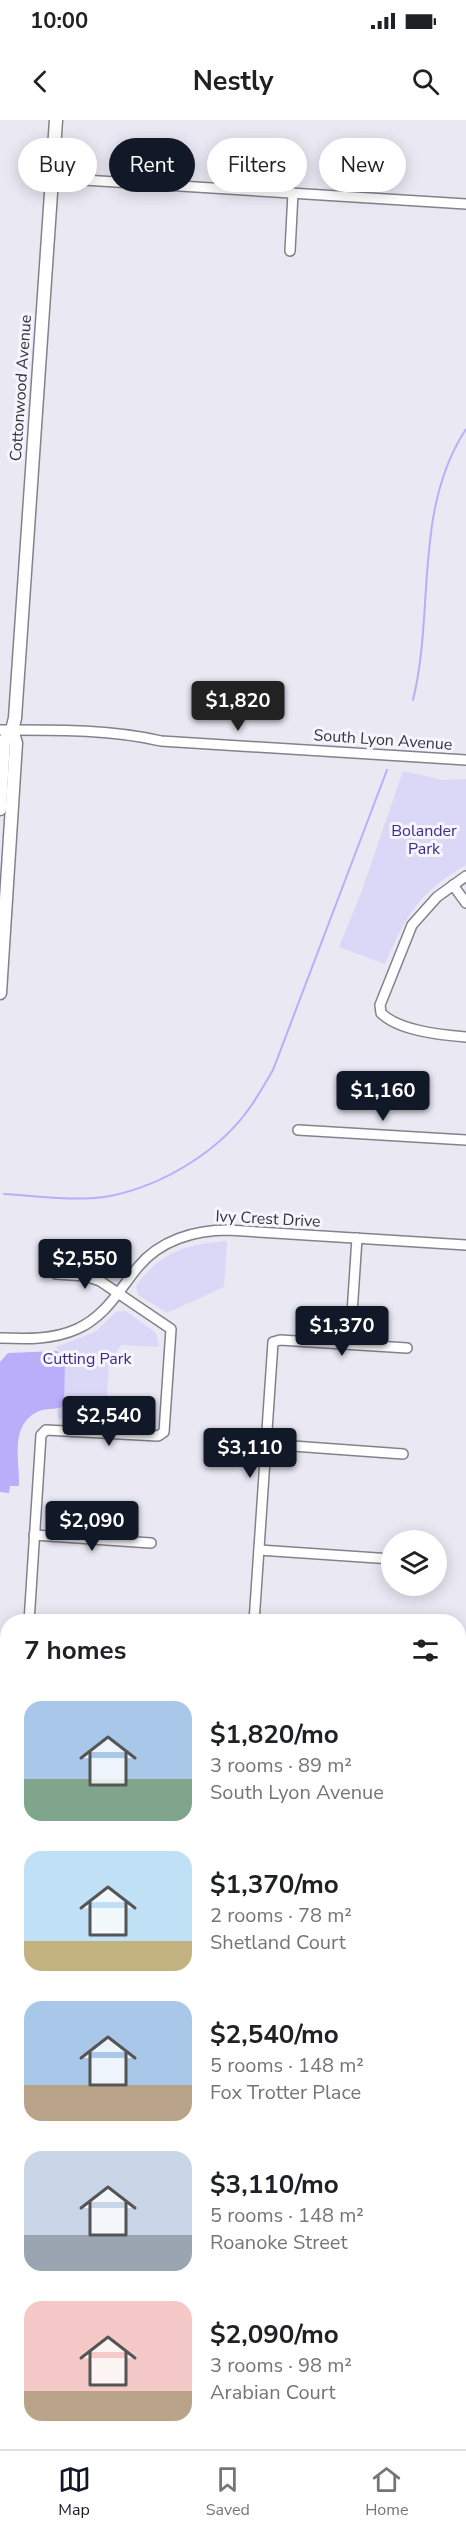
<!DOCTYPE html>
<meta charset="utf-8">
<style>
body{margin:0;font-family:"Nunito Sans",sans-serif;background:#f2f2f2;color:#202124;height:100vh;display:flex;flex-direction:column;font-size:22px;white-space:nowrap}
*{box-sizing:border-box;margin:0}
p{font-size:20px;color:#757577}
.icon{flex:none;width:33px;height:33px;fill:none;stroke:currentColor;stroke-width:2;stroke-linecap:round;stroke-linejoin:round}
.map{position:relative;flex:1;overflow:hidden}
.panel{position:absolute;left:0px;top:1494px;width:466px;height:836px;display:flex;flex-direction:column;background:#fff;border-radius:24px 24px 0 0;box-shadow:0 3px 15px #0003}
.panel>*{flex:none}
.hud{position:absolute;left:18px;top:18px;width:430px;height:54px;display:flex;gap:12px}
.tools{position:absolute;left:381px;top:1410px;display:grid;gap:12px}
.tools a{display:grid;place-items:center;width:66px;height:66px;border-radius:50%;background:#fff;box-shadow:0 3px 15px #0003;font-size:30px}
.price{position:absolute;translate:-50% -51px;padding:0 14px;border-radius:6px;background:#111827;color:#fff;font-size:20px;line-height:39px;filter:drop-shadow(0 2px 3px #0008)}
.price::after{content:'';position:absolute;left:50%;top:36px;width:18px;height:14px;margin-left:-9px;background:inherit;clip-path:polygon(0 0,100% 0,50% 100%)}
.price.on{background:#222;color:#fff}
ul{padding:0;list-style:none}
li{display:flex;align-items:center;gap:18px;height:150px;padding:0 24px}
li span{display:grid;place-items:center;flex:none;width:168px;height:120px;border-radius:18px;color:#555}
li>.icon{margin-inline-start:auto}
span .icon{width:72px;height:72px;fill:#fffc;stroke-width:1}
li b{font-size:26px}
h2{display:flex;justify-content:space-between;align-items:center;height:72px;padding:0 24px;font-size:26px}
.tag{padding:0 21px;border-radius:27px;background:#fff;box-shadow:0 3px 15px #0003;font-size:21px;line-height:54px}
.tag.on{background:#111827;color:#fff}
.status{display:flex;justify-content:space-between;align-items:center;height:42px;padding:0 30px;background:#fff;direction:ltr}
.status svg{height:16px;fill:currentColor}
header{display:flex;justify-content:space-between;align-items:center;height:78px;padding:0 24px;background:#fff;font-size:27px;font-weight:700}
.tabs{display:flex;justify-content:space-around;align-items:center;height:84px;border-top:2px solid #e0e0e0;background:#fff;font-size:16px;color:#757577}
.tabs a{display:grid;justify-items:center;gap:3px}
.tabs .on{color:#111827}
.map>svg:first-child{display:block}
.green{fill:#dbd7f7}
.water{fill:#baaefb}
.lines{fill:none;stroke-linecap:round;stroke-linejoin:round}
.stream{stroke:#baaefb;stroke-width:2}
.minor-casing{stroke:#83828c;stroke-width:12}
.major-casing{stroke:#83828c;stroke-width:15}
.minor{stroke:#fff;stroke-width:9}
.major{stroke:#fff;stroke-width:12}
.labels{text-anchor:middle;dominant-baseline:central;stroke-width:6;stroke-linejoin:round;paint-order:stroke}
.street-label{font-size:16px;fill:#353539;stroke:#f6f5ff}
.park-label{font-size:16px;fill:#412a80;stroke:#f6f5ff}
</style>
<div class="status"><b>10:00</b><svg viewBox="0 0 49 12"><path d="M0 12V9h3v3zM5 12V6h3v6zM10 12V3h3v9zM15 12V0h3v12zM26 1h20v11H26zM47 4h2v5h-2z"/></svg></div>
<header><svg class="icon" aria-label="back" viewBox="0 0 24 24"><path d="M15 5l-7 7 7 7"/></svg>Nestly<svg class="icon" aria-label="search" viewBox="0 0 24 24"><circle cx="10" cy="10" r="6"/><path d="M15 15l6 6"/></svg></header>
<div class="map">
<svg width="466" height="2329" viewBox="0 0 466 2329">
<rect width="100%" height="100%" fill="#e9e8f3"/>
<g class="green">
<path d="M403,651l40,9 23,-1v86c-48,28 -60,50 -81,99l-46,-17 22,-54z"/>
<path d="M227,1121l-3,46 -57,26 -29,-18 -2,-9c24,-34 51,-42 91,-45z"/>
<polygon points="126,1191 156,1213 159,1227 121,1225 109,1243 105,1304 79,1302 58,1298 57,1290 64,1286 61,1233 56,1227 95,1212 116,1192"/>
</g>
<g class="water">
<path d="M57,1231l8,7 -1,48c-9,5 -18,1 -27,6 -28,14 -17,49 -18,74h-9l-1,7 -9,-1v-130l8,-9z"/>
<polygon points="459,1564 466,1565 466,1599 459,1599"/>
</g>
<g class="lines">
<g class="stream">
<path d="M413,580c22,-90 0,-190 53,-271"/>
<path d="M4,1074c35,2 72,8 106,2 54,-11 110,-45 141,-90 8,-12 15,-24 22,-36l114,-300"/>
</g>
<defs>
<g id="minor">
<polyline points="52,58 466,84"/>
<polyline points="290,131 293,73"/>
<path d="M0,610c53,0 109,-1 161,11l305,19"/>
<path d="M466,756l-29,21 -25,28 -32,80 1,8c18,18 61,22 85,24"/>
<polyline points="453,765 466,783"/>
<polyline points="298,1010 466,1020"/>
<path d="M0,1218c27,1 52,2 77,-9 29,-13 42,-39 61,-62 22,-27 57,-37 90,-37l238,15"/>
<polyline points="350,1224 357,1118"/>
<polyline points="265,1324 403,1334"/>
<polyline points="34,1415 151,1423"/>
<polyline points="259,1430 392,1439"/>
<polyline points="29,1502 41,1315 46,1310 158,1316 164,1312 171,1209 100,1161 86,1156 56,1154"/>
<polyline points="254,1502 273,1222 280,1220 407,1228"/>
<polyline points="0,1584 8,1584"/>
<polyline points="459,1615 466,1616"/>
<polyline points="459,1864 466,1864"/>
<polyline points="459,2054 466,2055"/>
<polyline points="459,2158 466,2159"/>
<polyline points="459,2260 466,2261"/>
<polyline points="303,2329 304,2322"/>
<polyline points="404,2329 405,2322"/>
</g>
<g id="major">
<polyline points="0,689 4,621 12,610 15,598 56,0"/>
<polyline points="0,873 16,623 12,610"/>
</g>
</defs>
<use href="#minor" class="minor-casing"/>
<use href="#major" class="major-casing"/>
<use href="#minor" class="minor"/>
<use href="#major" class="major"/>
</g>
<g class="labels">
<g class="street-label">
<text transform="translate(21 268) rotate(-86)">Cottonwood Avenue</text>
<text transform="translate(383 620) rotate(4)">South Lyon Avenue</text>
<text transform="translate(268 1099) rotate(3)">Ivy Crest Drive</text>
</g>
<g class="park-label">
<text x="424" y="711">Bolander<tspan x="424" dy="18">Park</tspan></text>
<text x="87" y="1239">Cutting Park</text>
</g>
</g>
</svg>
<div class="tools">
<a><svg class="icon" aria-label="layers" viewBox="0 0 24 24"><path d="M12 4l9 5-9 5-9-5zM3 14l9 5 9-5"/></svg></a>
</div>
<b class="price on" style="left:238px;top:612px">$1,820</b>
<b class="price" style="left:383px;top:1002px">$1,160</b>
<b class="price" style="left:85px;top:1170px">$2,550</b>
<b class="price" style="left:342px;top:1237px">$1,370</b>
<b class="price" style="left:109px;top:1327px">$2,540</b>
<b class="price" style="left:250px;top:1359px">$3,110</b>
<b class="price" style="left:92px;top:1432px">$2,090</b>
<div class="hud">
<a class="tag">Buy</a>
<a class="tag on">Rent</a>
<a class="tag">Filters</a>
<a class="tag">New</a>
</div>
<section class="panel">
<h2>7 homes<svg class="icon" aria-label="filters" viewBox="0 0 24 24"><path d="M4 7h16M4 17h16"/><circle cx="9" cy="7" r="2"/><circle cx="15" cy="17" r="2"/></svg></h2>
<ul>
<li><span style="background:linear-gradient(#a9c7e8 65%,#7fa58c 0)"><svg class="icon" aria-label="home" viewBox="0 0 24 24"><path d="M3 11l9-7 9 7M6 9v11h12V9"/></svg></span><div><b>$1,820/mo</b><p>3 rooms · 89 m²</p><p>South Lyon Avenue</p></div></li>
<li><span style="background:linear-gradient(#bfe0f5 75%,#c2b280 0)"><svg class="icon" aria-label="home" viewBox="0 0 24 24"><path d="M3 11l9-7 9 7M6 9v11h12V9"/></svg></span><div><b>$1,370/mo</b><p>2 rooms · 78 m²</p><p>Shetland Court</p></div></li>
<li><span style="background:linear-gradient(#a9c7e8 70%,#b9a48a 0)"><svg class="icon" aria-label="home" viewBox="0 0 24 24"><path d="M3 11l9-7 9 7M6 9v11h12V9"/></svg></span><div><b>$2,540/mo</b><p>5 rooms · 148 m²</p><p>Fox Trotter Place</p></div></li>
<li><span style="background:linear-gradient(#c9d6e8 70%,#9aa5b1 0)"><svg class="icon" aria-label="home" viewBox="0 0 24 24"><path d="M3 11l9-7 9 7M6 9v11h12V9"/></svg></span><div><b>$3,110/mo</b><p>5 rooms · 148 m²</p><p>Roanoke Street</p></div></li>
<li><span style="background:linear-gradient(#f6c9c9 75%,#b9a48a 0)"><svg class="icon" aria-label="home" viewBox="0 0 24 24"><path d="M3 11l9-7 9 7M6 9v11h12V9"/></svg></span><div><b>$2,090/mo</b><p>3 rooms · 98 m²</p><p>Arabian Court</p></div></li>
</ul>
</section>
</div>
<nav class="tabs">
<a class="on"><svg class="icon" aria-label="map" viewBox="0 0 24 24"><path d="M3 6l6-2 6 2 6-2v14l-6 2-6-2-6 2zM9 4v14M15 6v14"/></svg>Map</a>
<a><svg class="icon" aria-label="saved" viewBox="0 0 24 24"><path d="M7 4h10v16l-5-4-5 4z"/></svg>Saved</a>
<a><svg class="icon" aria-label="home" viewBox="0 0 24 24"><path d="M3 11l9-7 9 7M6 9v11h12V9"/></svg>Home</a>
</nav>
